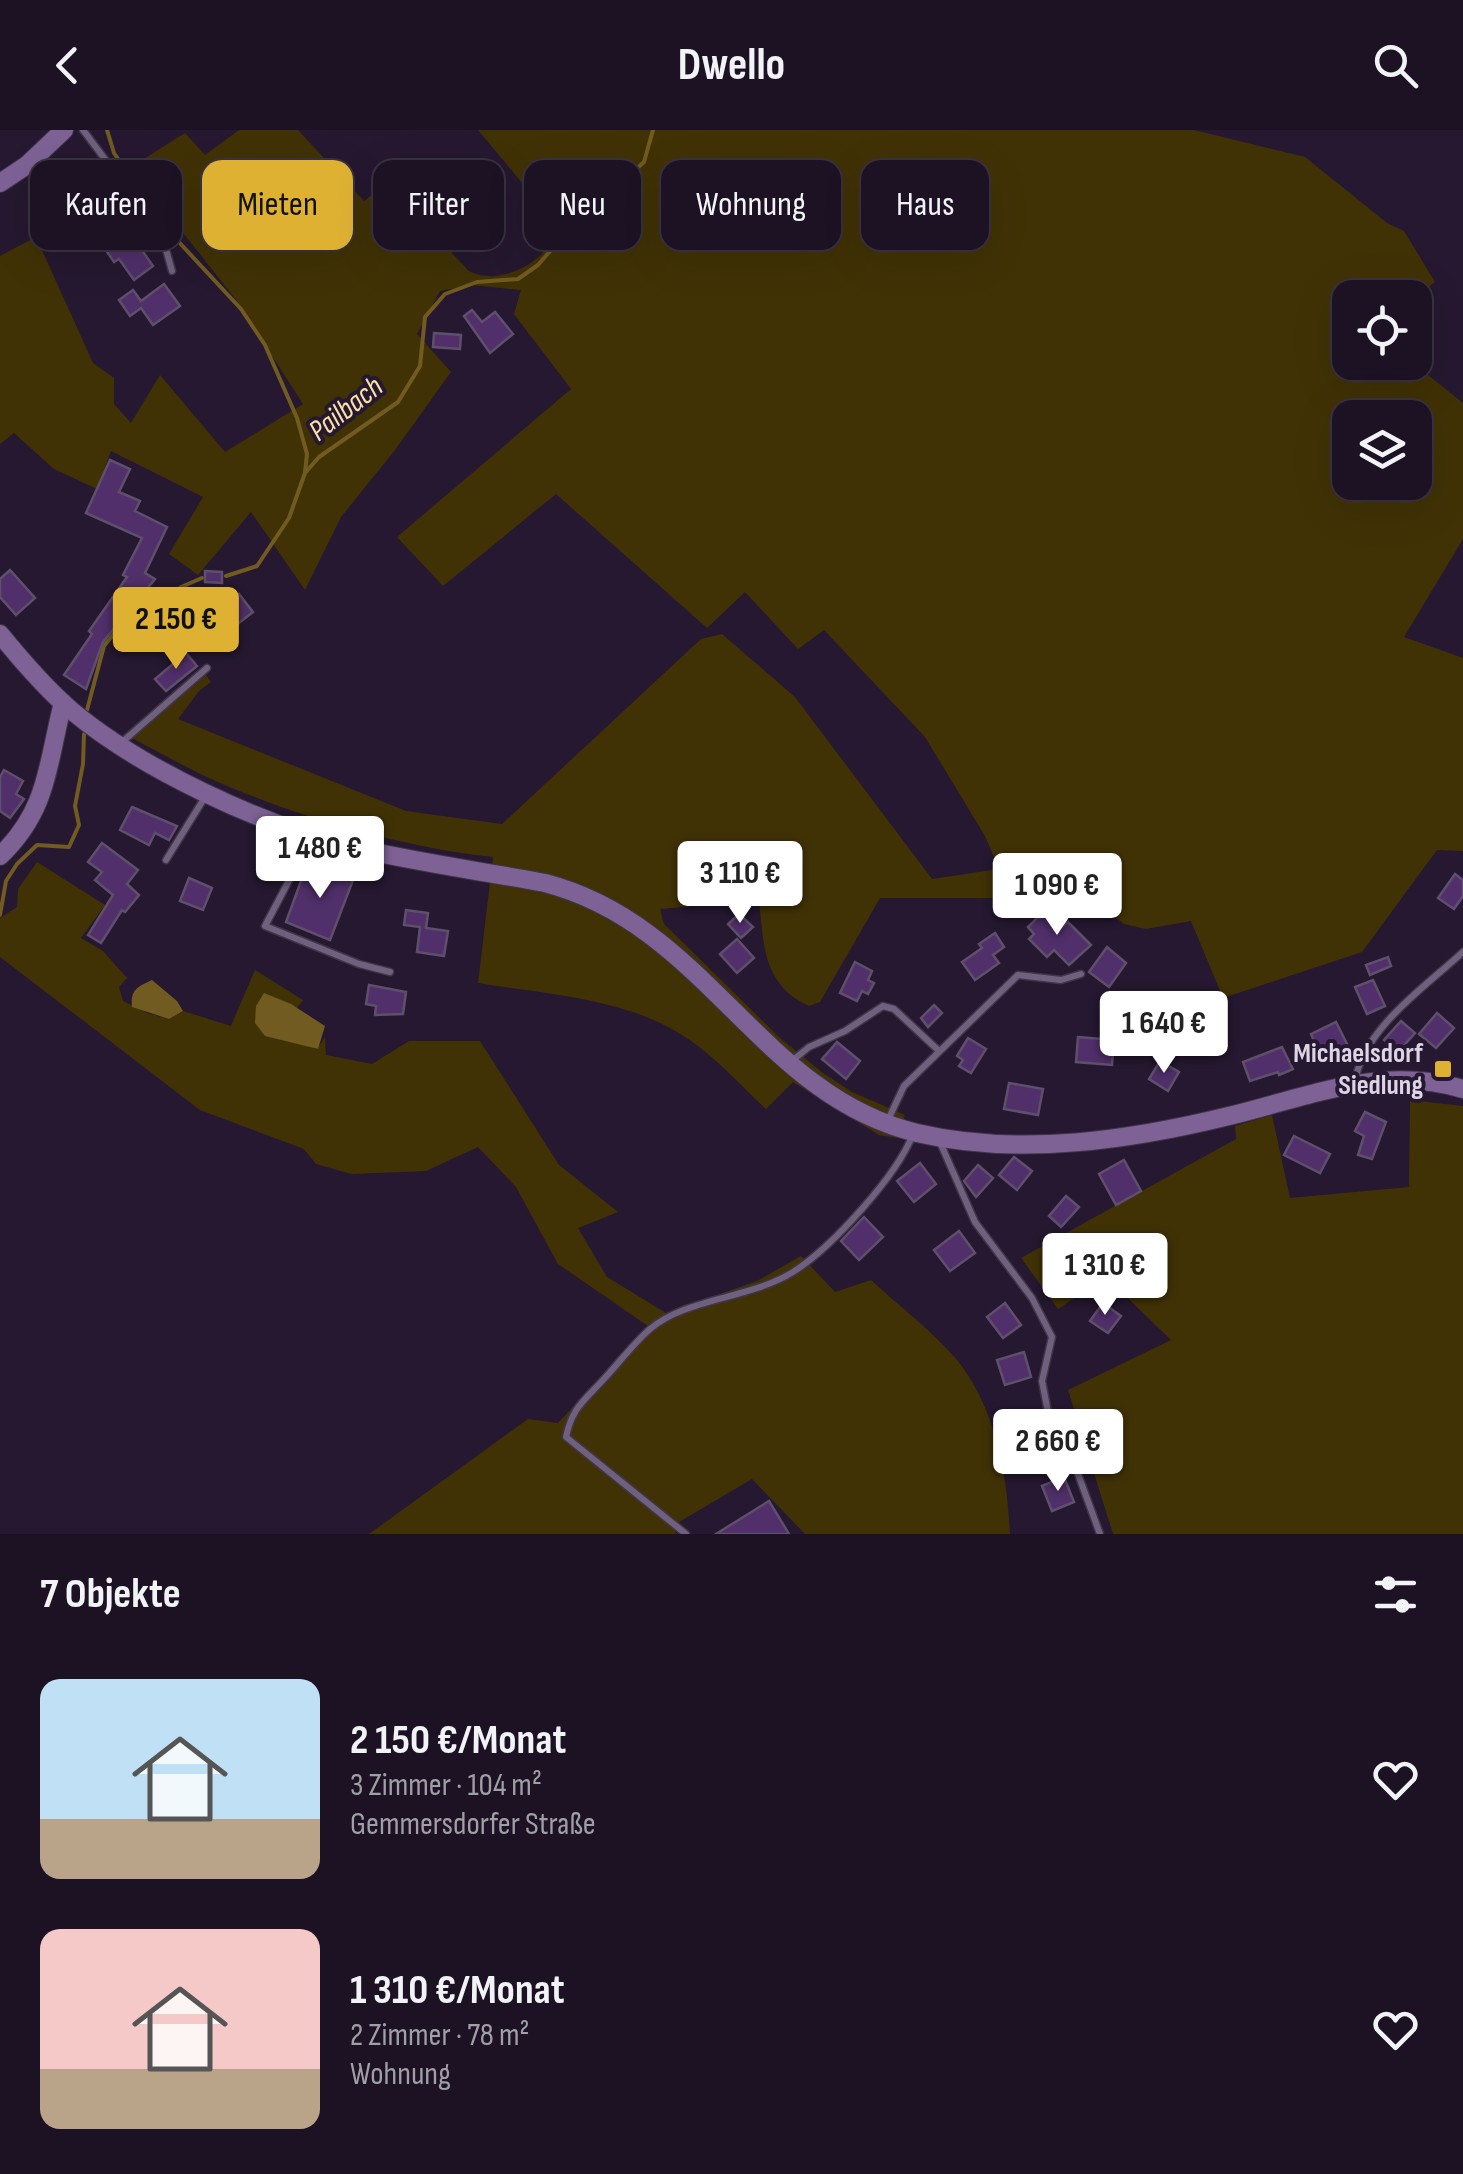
<!DOCTYPE html>
<html lang="de">
<meta charset="utf-8">
<style>
body{margin:0;font-family:"Sofia Sans Condensed",sans-serif;background:#292031;color:#f1f3f6;height:100vh;display:flex;flex-direction:column;font-size:38px;white-space:nowrap}
*{box-sizing:border-box;margin:0}
p{font-size:32px;color:#a09ea6}
.icon{flex:none;width:55px;height:55px;fill:none;stroke:currentColor;stroke-width:2;stroke-linecap:round;stroke-linejoin:round}
.map{position:relative;height:1404px;overflow:hidden}
.side{display:flex;flex-direction:column;background:#1c1224;flex:1}
.side>*{flex:none}
.guide{position:absolute;left:30px;top:30px;width:1405px;height:90px;display:flex;gap:20px}
.controls{position:absolute;left:1332px;top:150px;display:grid;gap:20px}
.controls a{display:grid;place-items:center;width:100px;height:100px;border-radius:20px;background:#1c1224;box-shadow:0 10px 40px #0002,0 0 0 2px #3a3241;font-size:50px}
.price{position:absolute;translate:-50% -85px;padding:0 22px;border-radius:10px;background:#fff;color:#222;font-size:32px;line-height:65px;filter:drop-shadow(0 2px 5px #0008)}
.price::after{content:'';position:absolute;left:50%;top:60px;width:30px;height:22px;margin-left:-15px;background:inherit;clip-path:polygon(0 0,100% 0,50% 100%)}
.price.current{background:#deb133;color:#111}
ul{padding:0;list-style:none}
li{display:flex;align-items:center;gap:30px;height:250px;padding:0 40px}
li span{display:grid;place-items:center;flex:none;width:280px;height:200px;border-radius:20px;color:#555}
li>.icon{margin-inline-start:auto}
span .icon{width:120px;height:120px;fill:#fffc;stroke-width:1}
li b{font-size:42px}
h2{display:flex;justify-content:space-between;align-items:center;height:120px;padding:0 40px;font-size:42px}
.tag{padding:0 35px;border-radius:20px;background:#1c1224;box-shadow:0 10px 40px #0002,0 0 0 2px #3a3241;font-size:35px;line-height:90px}
.tag.current{background:#deb133;color:#111}
header{display:flex;justify-content:space-between;align-items:center;height:130px;padding:0 40px;background:#1c1224;font-size:45px;font-weight:700}
.map>svg:first-child{display:block}
.green{fill:#413206;fill-rule:evenodd}
.water{fill:#725b20}
.lines{fill:none;stroke-linecap:round;stroke-linejoin:round}
.stream{stroke:#725b20;stroke-width:4}
.building{fill:#502f6a;stroke:#5e4f6b;stroke-width:2.5}
.lane-casing{stroke:#403549;stroke-width:9}
.secondary-casing{stroke:#403549;stroke-width:20}
.lane{stroke:#6f617d;stroke-width:6}
.secondary{stroke:#7e6296;stroke-width:18}
.poi-dot{fill:#deb133;stroke:#251830;stroke-width:4}
.labels{text-anchor:middle;dominant-baseline:central;stroke-width:8;stroke-linejoin:round;paint-order:stroke}
.poi-label{font-size:28px;font-weight:bold;fill:#ddd5e6;stroke:#251830;text-anchor:end}
.water-label{font-size:30px;font-style:italic;fill:#fae1a7;stroke:#251830}
</style>
<header><svg class="icon" aria-label="back" viewBox="0 0 24 24"><path d="M15 5l-7 7 7 7"/></svg>Dwello<svg class="icon" aria-label="search" viewBox="0 0 24 24"><circle cx="10" cy="10" r="6"/><path d="M15 15l6 6"/></svg></header>
<div class="map">
<svg width="1463" height="1404" viewBox="0 0 1463 1404">
<rect width="100%" height="100%" fill="#251830"/>
<g class="green">
<path d="M239,0h59l66,71 22,-18 83,88c32,17 81,-11 90,-44l-81,-97h716l111,27 82,66 17,8 31,51 -20,17 -65,-1v64l63,1 50,40v136l-59,98 59,21v193l-26,-1 -75,102 -139,46 -32,-77 -45,8 -22,-5 -21,-16 -65,-10h-158l-60,104 -11,4c-47,-22 -45,-61 -50,-106l-99,9 4,15 116,114 43,35 29,19 53,23 -8,23 -18,-3 -86,-53 -27,27c-28,-26 -54,-56 -87,-76 -58,-35 -135,-39 -201,-50l15,-126c-92,-10 -188,-38 -273,-74 -30,-13 -59,-30 -88,-45l74,-63 5,7 -12,9 -21,28 228,92 96,13 199,-185 21,-5 73,63 137,182 67,-10 -14,-33 -60,-99 -101,-107 -26,19 -53,-57 -38,36 -151,-134 -113,92 -46,-49 174,-148 -57,-75 7,-24 -49,-5 -32,6 -23,43 34,38 -56,78 -54,67 -36,73 -54,-78 -53,63 -29,-21 34,-57 -92,-46 -14,38 -43,-20 -40,-36 -14,11v-188l36,-19 57,126 21,15v26l17,19 29,-48 65,77 78,-48 -66,-103 -106,-134 54,-34 20,22zM1350,288h65v64h-65z"/>
<path d="M37,732l68,43 -24,33 22,13 24,27 -8,9 4,14 24,12 22,6 14,-8 48,15 24,-56 48,30 -6,8 -33,-14 30,48 23,7 8,-12 1,18 46,9 37,-23h71l79,124 59,47 -40,16 29,49 59,36 91,-32 44,-25 34,36 36,-12c27,25 69,57 90,85 36,49 46,110 49,169h-205l-53,-55 -78,46 2,9h-307l159,-115 30,4 90,-97 -90,-62 -42,-77 -38,-40 -52,24 -75,3 -35,-10 -12,-15 -104,-39 -200,-153v-39l17,-11 1,-18z"/>
<polygon points="1410,970 1463,976 1463,1404 1113,1404 1068,1260 1171,1210 1106,1147 1058,1179 1021,1128 1236,1009 1235,996 1272,985 1290,1068 1409,1057"/>
</g>
<g class="water">
<path d="M152,850l25,21 6,10 -14,8 -37,-12c-2,-17 5,-20 20,-27z"/>
<polygon points="264,863 291,874 325,896 318,919 265,906 255,893 256,876"/>
</g>
<g class="lines">
<g class="stream">
<polyline points="107,0 114,23 135,54 144,61 177,110 241,179 265,215 297,288 307,324 305,342"/>
<polyline points="226,446 257,436 289,388 305,343 319,327 398,272 420,236 425,187 445,164 477,152 518,149 538,135 585,81 597,59 612,50 628,47 644,32 653,0"/>
<polyline points="87,580 104,516 117,500 153,482 181,457 202,448"/>
<polyline points="0,785 6,751 17,734 37,715 69,717 79,695 75,676 83,634 84,604"/>
</g>
</g>
<g class="building">
<polygon points="40,40 55,54 44,64 30,50"/>
<polygon points="89,46 118,80 107,90 77,56"/>
<polygon points="127,99 153,136 134,150 119,129 114,132 103,116"/>
<polygon points="164,154 180,176 153,195 141,178 130,186 119,170 133,160 141,171"/>
<polygon points="472,180 482,192 495,182 513,204 490,223 464,186"/>
<polygon points="434,203 461,205 460,219 433,217"/>
<polygon points="110,330 130,339 119,362 140,371 135,381 167,397 145,443 155,449 103,512 86,559 64,545 92,504 89,501 127,447 123,445 142,408 86,383"/>
<polygon points="10,440 35,468 16,485 0,467 0,449"/>
<polygon points="205,441 222,442 222,453 205,452"/>
<polygon points="186,457 196,467 168,493 158,483"/>
<polygon points="239,464 253,482 226,503 212,485"/>
<polygon points="186,523 197,536 166,561 155,549"/>
<polygon points="4,640 23,651 16,664 24,669 10,688 0,681 0,647"/>
<polygon points="132,677 177,696 169,710 155,703 149,715 120,700"/>
<polygon points="102,713 138,740 127,754 139,765 125,782 122,780 101,813 88,805 113,765 95,750 102,742 88,732"/>
<polygon points="331,736 355,745 330,810 286,792 305,740 328,746"/>
<polygon points="1455,744 1463,750 1463,766 1454,779 1438,768"/>
<polygon points="189,748 212,758 203,780 180,771"/>
<polygon points="1046,779 1063,796 1068,792 1091,815 1069,835 1054,820 1047,827 1029,809 1034,804 1028,797"/>
<polygon points="406,780 428,783 426,798 448,801 444,826 417,822 420,797 404,795"/>
<polygon points="739,784 753,797 741,808 728,794"/>
<polygon points="995,803 1004,817 993,825 999,833 975,850 962,832 982,818 979,814"/>
<polygon points="737,809 754,828 737,843 720,824"/>
<polygon points="1107,817 1126,833 1109,857 1089,842"/>
<polygon points="1388,827 1391,836 1370,845 1366,835"/>
<polygon points="855,832 872,841 868,850 874,853 868,864 862,861 857,871 840,863"/>
<polygon points="1373,850 1385,876 1367,884 1355,857"/>
<polygon points="369,855 406,862 403,884 375,885 376,876 366,874"/>
<polygon points="934,875 942,883 928,897 921,888"/>
<polygon points="1437,883 1454,898 1436,918 1419,904"/>
<polygon points="1401,891 1415,903 1398,922 1384,910"/>
<polygon points="1336,892 1348,916 1322,928 1311,904"/>
<polygon points="1078,907 1114,910 1112,935 1076,932"/>
<polygon points="968,908 986,919 971,943 959,936 963,930 957,926"/>
<polygon points="837,912 860,931 846,949 822,929"/>
<polygon points="1282,917 1293,939 1279,945 1278,942 1250,951 1243,932"/>
<polygon points="1160,931 1179,942 1168,961 1149,949"/>
<polygon points="1009,953 1043,959 1038,985 1004,979"/>
<polygon points="1365,982 1386,992 1372,1029 1358,1025 1364,1006 1355,1001"/>
<polygon points="1294,1006 1330,1024 1320,1043 1284,1025"/>
<polygon points="1014,1027 1032,1041 1017,1060 999,1045"/>
<polygon points="1124,1030 1141,1061 1116,1075 1099,1044"/>
<polygon points="920,1033 936,1054 914,1072 897,1051"/>
<polygon points="978,1035 993,1048 976,1067 964,1051"/>
<polygon points="1066,1066 1079,1077 1061,1097 1049,1086"/>
<polygon points="864,1087 883,1107 859,1130 841,1111"/>
<polygon points="959,1101 975,1123 950,1141 934,1120"/>
<polygon points="1005,1173 1021,1195 1003,1208 987,1187"/>
<polygon points="1103,1173 1121,1186 1108,1203 1090,1191"/>
<polygon points="1024,1222 1031,1247 1005,1255 997,1230"/>
<polygon points="1064,1347 1074,1372 1052,1381 1042,1356"/>
<polygon points="769,1371 789,1404 716,1404"/>
</g>
<g class="lines">
<defs>
<g id="lane">
<polyline points="83,0 162,105 172,141"/>
<polyline points="121,613 207,538"/>
<polyline points="312,707 265,796 359,834 390,842"/>
<polyline points="166,730 205,667"/>
<polyline points="793,930 809,917 845,901 883,876 894,879 938,920"/>
<path d="M1355,951c9,-53 70,-94 108,-129"/>
<polyline points="887,992 904,956 1018,845 1061,850 1081,844"/>
<polyline points="939,1010 975,1092 1032,1168 1052,1207 1042,1251 1048,1282 1078,1344 1100,1404"/>
<path d="M686,1404l-120,-97c6,-29 17,-35 37,-57 15,-16 30,-36 47,-51 36,-31 100,-30 143,-57 38,-24 104,-96 120,-138"/>
</g>
<g id="secondary">
<polyline points="0,53 27,35 64,0"/>
<path d="M0,504c22,27 45,54 72,77 71,59 190,114 279,136 64,15 130,24 194,36 162,42 214,212 372,250 103,24 215,7 316,-18 77,-19 149,-50 230,-26"/>
<path d="M0,726c49,-47 47,-92 63,-153"/>
</g>
</defs>
<use href="#lane" class="lane-casing"/>
<use href="#secondary" class="secondary-casing"/>
<use href="#lane" class="lane"/>
<use href="#secondary" class="secondary"/>
</g>
<rect class="poi-dot" x="1433" y="929" width="20" height="20" rx="5"/>
<g class="labels">
<g class="poi-label">
<text x="1423" y="923">Michaelsdorf<tspan x="1423" dy="32">Siedlung</tspan></text>
</g>
<g class="water-label">
<text transform="translate(346 279) rotate(-38)">Pailbach</text>
</g>
</g>
</svg>
<div class="controls">
<a><svg class="icon" aria-label="locate" viewBox="0 0 24 24"><circle cx="12" cy="12" r="6"/><path d="M12 2v4M12 18v4M2 12h4M18 12h4"/></svg></a>
<a><svg class="icon" aria-label="layers" viewBox="0 0 24 24"><path d="M12 4l9 5-9 5-9-5zM3 14l9 5 9-5"/></svg></a>
</div>
<b class="price current" style="left:176px;top:542px">2 150 €</b>
<b class="price" style="left:320px;top:771px">1 480 €</b>
<b class="price" style="left:740px;top:796px">3 110 €</b>
<b class="price" style="left:1057px;top:808px">1 090 €</b>
<b class="price" style="left:1164px;top:946px">1 640 €</b>
<b class="price" style="left:1105px;top:1188px">1 310 €</b>
<b class="price" style="left:1058px;top:1364px">2 660 €</b>
<div class="guide">
<a class="tag">Kaufen</a>
<a class="tag current">Mieten</a>
<a class="tag">Filter</a>
<a class="tag">Neu</a>
<a class="tag">Wohnung</a>
<a class="tag">Haus</a>
</div>
</div>
<section class="side">
<h2>7 Objekte<svg class="icon" aria-label="filters" viewBox="0 0 24 24"><path d="M4 7h16M4 17h16"/><circle cx="9" cy="7" r="2"/><circle cx="15" cy="17" r="2"/></svg></h2>
<ul>
<li><span style="background:linear-gradient(#bfe0f5 70%,#b9a48a 0)"><svg class="icon" aria-label="home" viewBox="0 0 24 24"><path d="M3 11l9-7 9 7M6 9v11h12V9"/></svg></span><div><b>2 150 €/Monat</b><p>3 Zimmer · 104 m²</p><p>Gemmersdorfer Straße</p></div><svg class="icon" aria-label="heart" viewBox="0 0 24 24"><path d="M12 20l-8-8c-3-5 5-10 8-4 3-6 11-1 8 4z"/></svg></li>
<li><span style="background:linear-gradient(#f6c9c9 70%,#b9a48a 0)"><svg class="icon" aria-label="home" viewBox="0 0 24 24"><path d="M3 11l9-7 9 7M6 9v11h12V9"/></svg></span><div><b>1 310 €/Monat</b><p>2 Zimmer · 78 m²</p><p>Wohnung</p></div><svg class="icon" aria-label="heart" viewBox="0 0 24 24"><path d="M12 20l-8-8c-3-5 5-10 8-4 3-6 11-1 8 4z"/></svg></li>
</ul>
</section>
